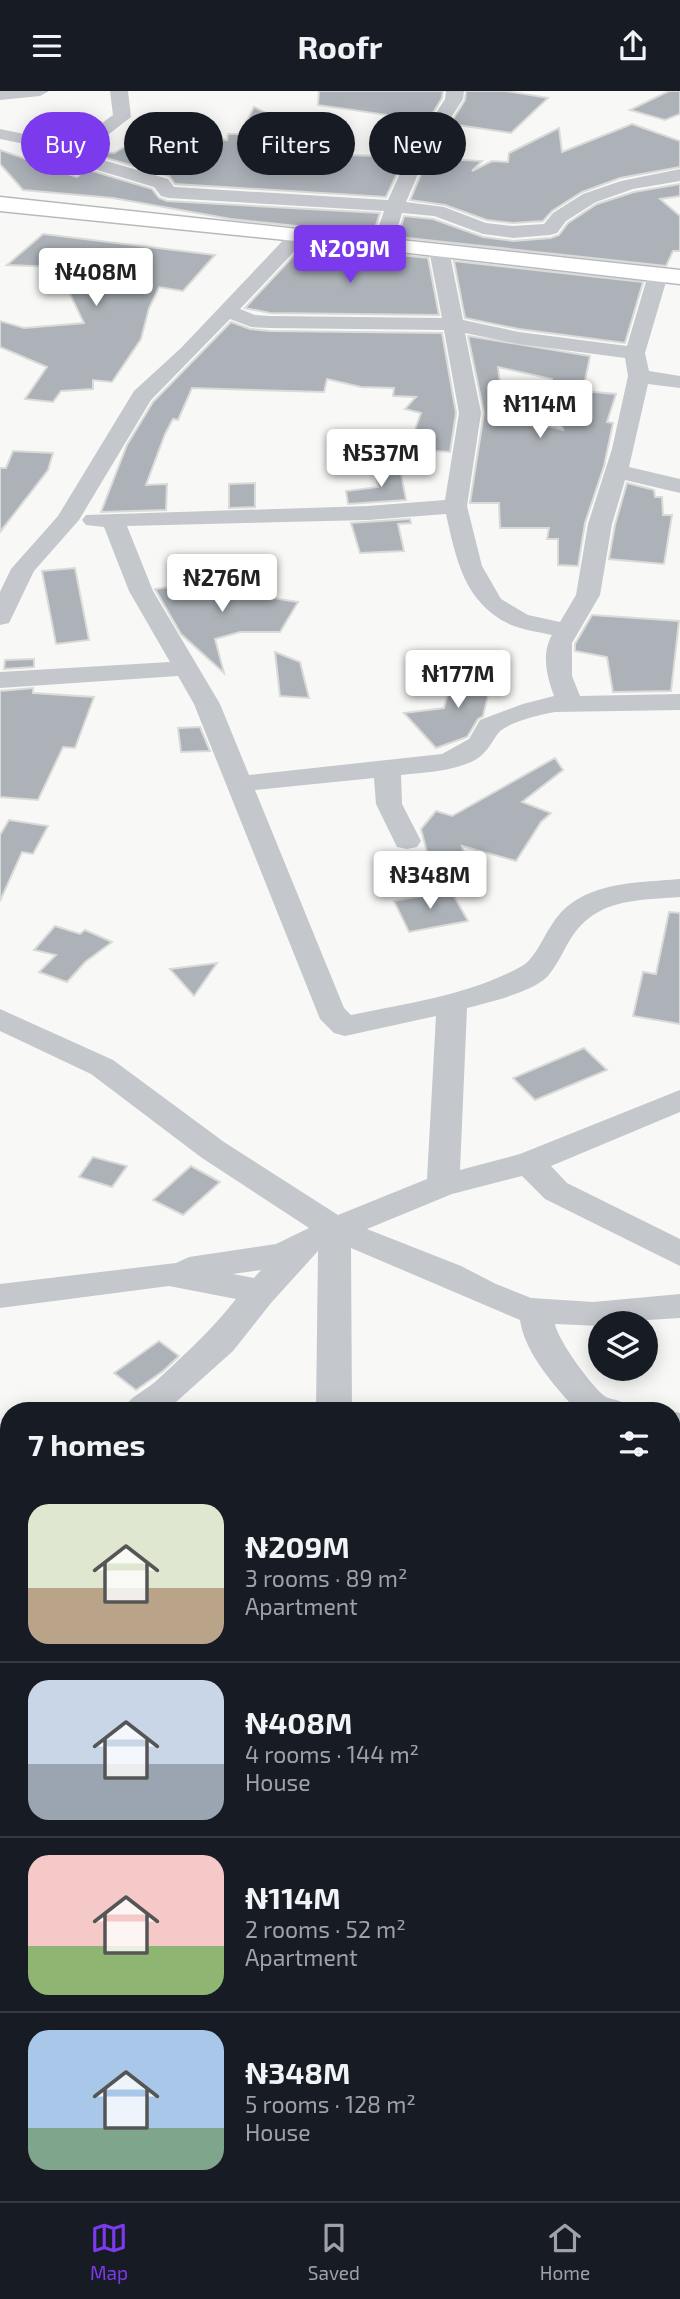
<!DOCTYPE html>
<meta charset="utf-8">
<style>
body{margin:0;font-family:"Exo 2",sans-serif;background:#20242c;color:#f1f3f6;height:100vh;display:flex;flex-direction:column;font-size:26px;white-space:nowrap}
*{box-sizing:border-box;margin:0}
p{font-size:23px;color:#9ea1a6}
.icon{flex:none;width:38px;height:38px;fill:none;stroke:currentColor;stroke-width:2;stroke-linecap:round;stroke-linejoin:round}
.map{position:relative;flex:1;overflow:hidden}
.details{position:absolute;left:0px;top:1311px;width:681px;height:800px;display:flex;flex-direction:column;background:#171b24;border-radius:28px 28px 0 0;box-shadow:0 4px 18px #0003}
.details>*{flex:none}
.hud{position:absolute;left:21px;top:21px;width:639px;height:63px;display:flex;gap:14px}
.buttons{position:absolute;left:588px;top:1220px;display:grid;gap:14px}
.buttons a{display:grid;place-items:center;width:70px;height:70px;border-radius:50%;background:#171b24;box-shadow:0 4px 18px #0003;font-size:35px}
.price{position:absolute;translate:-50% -60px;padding:0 16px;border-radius:7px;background:#fff;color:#222;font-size:23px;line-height:46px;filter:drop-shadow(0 2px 4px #0008)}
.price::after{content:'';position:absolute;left:50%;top:42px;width:21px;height:16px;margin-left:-10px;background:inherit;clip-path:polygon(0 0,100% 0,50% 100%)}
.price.current{background:#7c3aed;color:#fff}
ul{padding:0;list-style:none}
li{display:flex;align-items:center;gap:21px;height:175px;padding:0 28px}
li+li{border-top:2px solid #363941}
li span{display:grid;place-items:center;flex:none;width:196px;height:140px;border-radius:21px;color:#555}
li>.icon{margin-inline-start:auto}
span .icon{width:84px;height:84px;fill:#fffc;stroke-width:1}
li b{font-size:30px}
h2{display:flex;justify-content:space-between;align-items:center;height:84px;padding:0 28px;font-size:30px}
.pill{padding:0 24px;border-radius:32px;background:#171b24;box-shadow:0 4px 18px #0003;font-size:24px;line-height:63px}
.pill.current{background:#7c3aed;color:#fff}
header{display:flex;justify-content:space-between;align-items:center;height:91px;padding:0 28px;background:#171b24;font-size:32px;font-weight:700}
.tab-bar{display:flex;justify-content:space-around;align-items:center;height:98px;border-top:2px solid #363941;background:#171b24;font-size:19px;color:#9ea1a6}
.tab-bar a{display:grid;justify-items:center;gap:4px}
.tab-bar .current{color:#7c3aed}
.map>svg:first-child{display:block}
.building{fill:#acb2b8;stroke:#dadad8;stroke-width:2;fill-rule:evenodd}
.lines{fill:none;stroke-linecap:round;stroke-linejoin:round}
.highway-casing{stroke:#b7babd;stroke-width:3}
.minor{fill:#c4c7cb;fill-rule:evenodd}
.highway{fill:#fff;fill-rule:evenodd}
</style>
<header><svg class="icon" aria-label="menu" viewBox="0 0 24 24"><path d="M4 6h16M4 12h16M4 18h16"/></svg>Roofr<svg class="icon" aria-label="share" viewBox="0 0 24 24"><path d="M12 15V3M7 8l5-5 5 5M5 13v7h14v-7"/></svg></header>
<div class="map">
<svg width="680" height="2110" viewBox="0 0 680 2110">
<rect width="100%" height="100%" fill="#f8f8f6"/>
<g class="building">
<polygon points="319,0 443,0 442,7 428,30 318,14"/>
<polygon points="466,0 506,0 548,7 511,42 450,33 465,9"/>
<polygon points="669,0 680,0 680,23 665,29 630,19"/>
<polygon points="254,16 280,29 310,32 290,62 405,66 386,106 175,93 169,85 99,65 103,61 114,62 156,38 227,49 228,43 240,43"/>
<polygon points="632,33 680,50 680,76 620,87 582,101 552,120 543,130 513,132 487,129 445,114 410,109 428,67 482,70 472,80 492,70 508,71 509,62 559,37 562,61"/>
<polygon points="0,59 77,86 86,78 152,98 159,107 167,110 380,122 373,143 231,128 113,107 23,99 0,73"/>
<polygon points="680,93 680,105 660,108 680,125 680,160 673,160 666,175 398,146 404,125 433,128 483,146 513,150 551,147 559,144 568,132 597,113 634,101"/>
<polygon points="43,143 215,164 183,200 159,196 149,217 141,248 112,291 93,289 93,298 61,300 53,311 25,308 47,276 0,256 0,230 24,237 84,232 57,176 7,174"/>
<polygon points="304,154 428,167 439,224 270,222 245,217"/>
<polygon points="454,170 643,191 625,252 519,238 465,227"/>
<polygon points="231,231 250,238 270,240 442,242 456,322 450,361 408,358 421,322 405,318 416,306 393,305 394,297 361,296 327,288 324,301 192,297 178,329 173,328 165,343 146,394 167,393 166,419 101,421 127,354 153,311"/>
<path d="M468,245l122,20 -7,35 33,3 -9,28 6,1 -9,43 -19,57 -7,43 -20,-1v-26h-11l2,-11h-49l-1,-25h-29l14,-90zM498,276l54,12 11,51 -59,-14z"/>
<polygon points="13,360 53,362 48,379 0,441 0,377 6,377"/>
<polygon points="400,377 406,409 348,413 346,400 378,396 375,378"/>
<polygon points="255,392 255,416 229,417 229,393"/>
<polygon points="627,392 654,399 655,406 662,406 663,424 672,424 664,473 609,468 615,434"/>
<polygon points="410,428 411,432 398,433 404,460 360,462 351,432"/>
<polygon points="75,477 89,549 56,553 42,480"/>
<polygon points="203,491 250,499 247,503 298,511 280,541 240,541 215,548 224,582 181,543 155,498"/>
<polygon points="592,524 679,530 671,600 613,601 607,566 575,560 575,553"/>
<polygon points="275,561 300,571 309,607 280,605"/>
<polygon points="34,568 34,576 4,578 5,569"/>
<polygon points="478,574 502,577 499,596 488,604 483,625 478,628 467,646 436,657 404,622 444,617 449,599 471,602"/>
<polygon points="33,597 33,602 94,606 75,657 63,656 38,709 0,706 0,600"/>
<polygon points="200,636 210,660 181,661 178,637"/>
<polygon points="555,667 563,679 522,711 551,722 541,731 516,770 462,755 468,774 431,777 421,738 436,720 452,725"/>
<polygon points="9,729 48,735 33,763 22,761 0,810 0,744"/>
<polygon points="451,800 468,830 409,841 394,810"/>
<polygon points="669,821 680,822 680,933 633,925 643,881 656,883"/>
<polygon points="55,835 80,843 85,839 112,851 85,871 67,891 39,881 56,864 34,859"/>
<polygon points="217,872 194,905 170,878"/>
<polygon points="584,957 607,979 535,1009 513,987"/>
<polygon points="93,1066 127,1075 112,1096 79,1086"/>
<polygon points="191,1075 220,1091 183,1124 153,1109"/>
<polygon points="159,1250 179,1265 163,1280 136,1299 114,1282"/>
</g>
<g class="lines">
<defs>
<polygon id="highway" points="0,106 680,179 680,193 383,159 0,120"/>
</defs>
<use href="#highway" class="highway-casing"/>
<g class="minor">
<polygon points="0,0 49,0 40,5 0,9"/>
<polygon points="110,0 128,0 131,26 87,60 96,67 168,88 174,96 388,109 406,69 445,8 446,0 464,0 463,8 424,69 406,111 444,116 486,132 513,135 544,133 553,122 583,103 621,90 680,78 680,90 633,98 596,111 566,130 557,142 550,144 513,147 483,143 434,125 402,122 393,152 383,158 373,152 384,120 168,107 161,105 154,96 84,75 55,59 0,48 0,38 73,53 113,24"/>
<path d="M299,138l10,6 -3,4 -66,70 15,6 15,1 172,2 -13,-68 10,-6 10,6 14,70 56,12 108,14 21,-71 3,-4h14l3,4 -23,78 4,18 31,5v12l-32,-4 -19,83 51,12v14l-55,-13 -13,44 -12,71 -28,48v33l8,20 100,-2v16l-125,2c-16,3 -38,8 -52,17 -9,5 -12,22 -28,31 -23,12 -49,12 -74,15l1,29 19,37 -4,6 -10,2 -10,-2 -21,-43 -2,-26 -119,12 89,218 7,7c57,-12 119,-20 171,-49 13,-7 22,-31 31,-43 27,-42 83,-40 127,-44v18c-38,3 -78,1 -104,34 -11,14 -17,33 -29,46 -17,16 -58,25 -80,31l-7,162 60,-16 160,-64v22l-129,54 16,17 113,56v27l-135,-67 -23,-23 -70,18 -85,35 94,37 35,18 35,14 62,4 87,-8v24l-80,5v3l-45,-2c2,15 38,65 51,73 4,2 12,3 16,5l5,9h-50c-22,-25 -52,-57 -57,-91l-169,-72 1,163h-36l2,-160 -47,52 -38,48 -67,60h-44c7,-14 21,-19 33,-29 29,-27 57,-52 81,-83l-67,-13 -169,22v-24l176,-21 13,-6 87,-13 33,-16 -107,-70 -111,-84 -91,-43v-22l113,51 111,82 114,73 89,-36 9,-163 -91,20 -11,-3 -14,-14 -126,-315 -16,-28 -178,12v-16l170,-10 -41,-71 -25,-64 -18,-2 -4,-5 4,-5 282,-9 77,-6 14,-87 -15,-83 -174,-2 -19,-1 -21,-8 -79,81 -72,120 -45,51 -25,52 -9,2v-33l11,-23 47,-53 76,-125 47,-43 111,-117zM465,242l54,11 106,14 3,18 -16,73 -24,75 -12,71 -16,27 -32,-7 -27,-16 -19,-33 -15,-60 14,-93zM446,423c10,45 18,88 63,110 13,6 30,8 43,11 -11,19 -5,42 2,61l-31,8 -43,16 -11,19 -27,15 -193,21 -29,-71 -67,-113 -26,-65 241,-6zM261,1179l-7,8 -21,-4z"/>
<polygon points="672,1320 680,1322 680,1348 672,1346"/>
<polygon points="9,1374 9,1402 0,1405 0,1377"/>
<polygon points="9,1485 9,1524 0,1527 0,1488"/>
<polygon points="0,1550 9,1553 9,1597 0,1594"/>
<polygon points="672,1814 680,1815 680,1853 672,1852"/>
<polygon points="9,1816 9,1854 0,1855 0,1817"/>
<polygon points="0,2054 9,2057 9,2102 0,2098"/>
<polygon points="28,2102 86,2102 90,2110 32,2110"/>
<polygon points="417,2102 507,2102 511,2110 418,2110"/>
</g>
<use href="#highway" class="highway"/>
</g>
</svg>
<div class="buttons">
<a><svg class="icon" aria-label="layers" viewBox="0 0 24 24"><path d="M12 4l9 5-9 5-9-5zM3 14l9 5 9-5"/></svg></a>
</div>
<b class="price current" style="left:350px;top:194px">₦209M</b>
<b class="price" style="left:96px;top:217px">₦408M</b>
<b class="price" style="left:540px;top:349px">₦114M</b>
<b class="price" style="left:381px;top:398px">₦537M</b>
<b class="price" style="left:222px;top:523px">₦276M</b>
<b class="price" style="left:458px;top:619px">₦177M</b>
<b class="price" style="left:430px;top:820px">₦348M</b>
<div class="hud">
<a class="pill current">Buy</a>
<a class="pill">Rent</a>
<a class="pill">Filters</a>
<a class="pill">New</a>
</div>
<section class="details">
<h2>7 homes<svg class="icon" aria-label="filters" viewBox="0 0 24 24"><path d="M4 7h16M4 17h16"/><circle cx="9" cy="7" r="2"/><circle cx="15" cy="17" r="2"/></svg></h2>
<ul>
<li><span style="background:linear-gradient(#dfe7d0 60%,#b9a48a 0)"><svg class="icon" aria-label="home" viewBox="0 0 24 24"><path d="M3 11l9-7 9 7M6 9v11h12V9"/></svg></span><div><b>₦209M</b><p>3 rooms · 89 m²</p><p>Apartment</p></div></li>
<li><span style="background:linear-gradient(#c9d6e8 60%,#9aa5b1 0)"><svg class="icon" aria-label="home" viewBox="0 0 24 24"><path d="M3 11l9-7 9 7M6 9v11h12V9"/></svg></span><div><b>₦408M</b><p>4 rooms · 144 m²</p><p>House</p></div></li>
<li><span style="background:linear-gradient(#f6c9c9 65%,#8fb573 0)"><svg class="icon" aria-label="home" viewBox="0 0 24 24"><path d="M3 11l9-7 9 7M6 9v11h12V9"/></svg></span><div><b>₦114M</b><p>2 rooms · 52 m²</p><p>Apartment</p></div></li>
<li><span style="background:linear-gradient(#a9c7e8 70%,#7fa58c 0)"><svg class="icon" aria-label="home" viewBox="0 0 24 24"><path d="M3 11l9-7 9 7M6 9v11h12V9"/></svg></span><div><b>₦348M</b><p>5 rooms · 128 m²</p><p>House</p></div></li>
</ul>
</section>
</div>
<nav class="tab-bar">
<a class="current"><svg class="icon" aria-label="map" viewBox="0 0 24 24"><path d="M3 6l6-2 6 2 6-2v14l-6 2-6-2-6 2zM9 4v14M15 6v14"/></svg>Map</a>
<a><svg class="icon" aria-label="saved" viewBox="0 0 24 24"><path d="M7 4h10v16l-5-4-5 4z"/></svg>Saved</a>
<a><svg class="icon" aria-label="home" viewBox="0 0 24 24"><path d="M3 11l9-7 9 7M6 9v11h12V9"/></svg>Home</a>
</nav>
